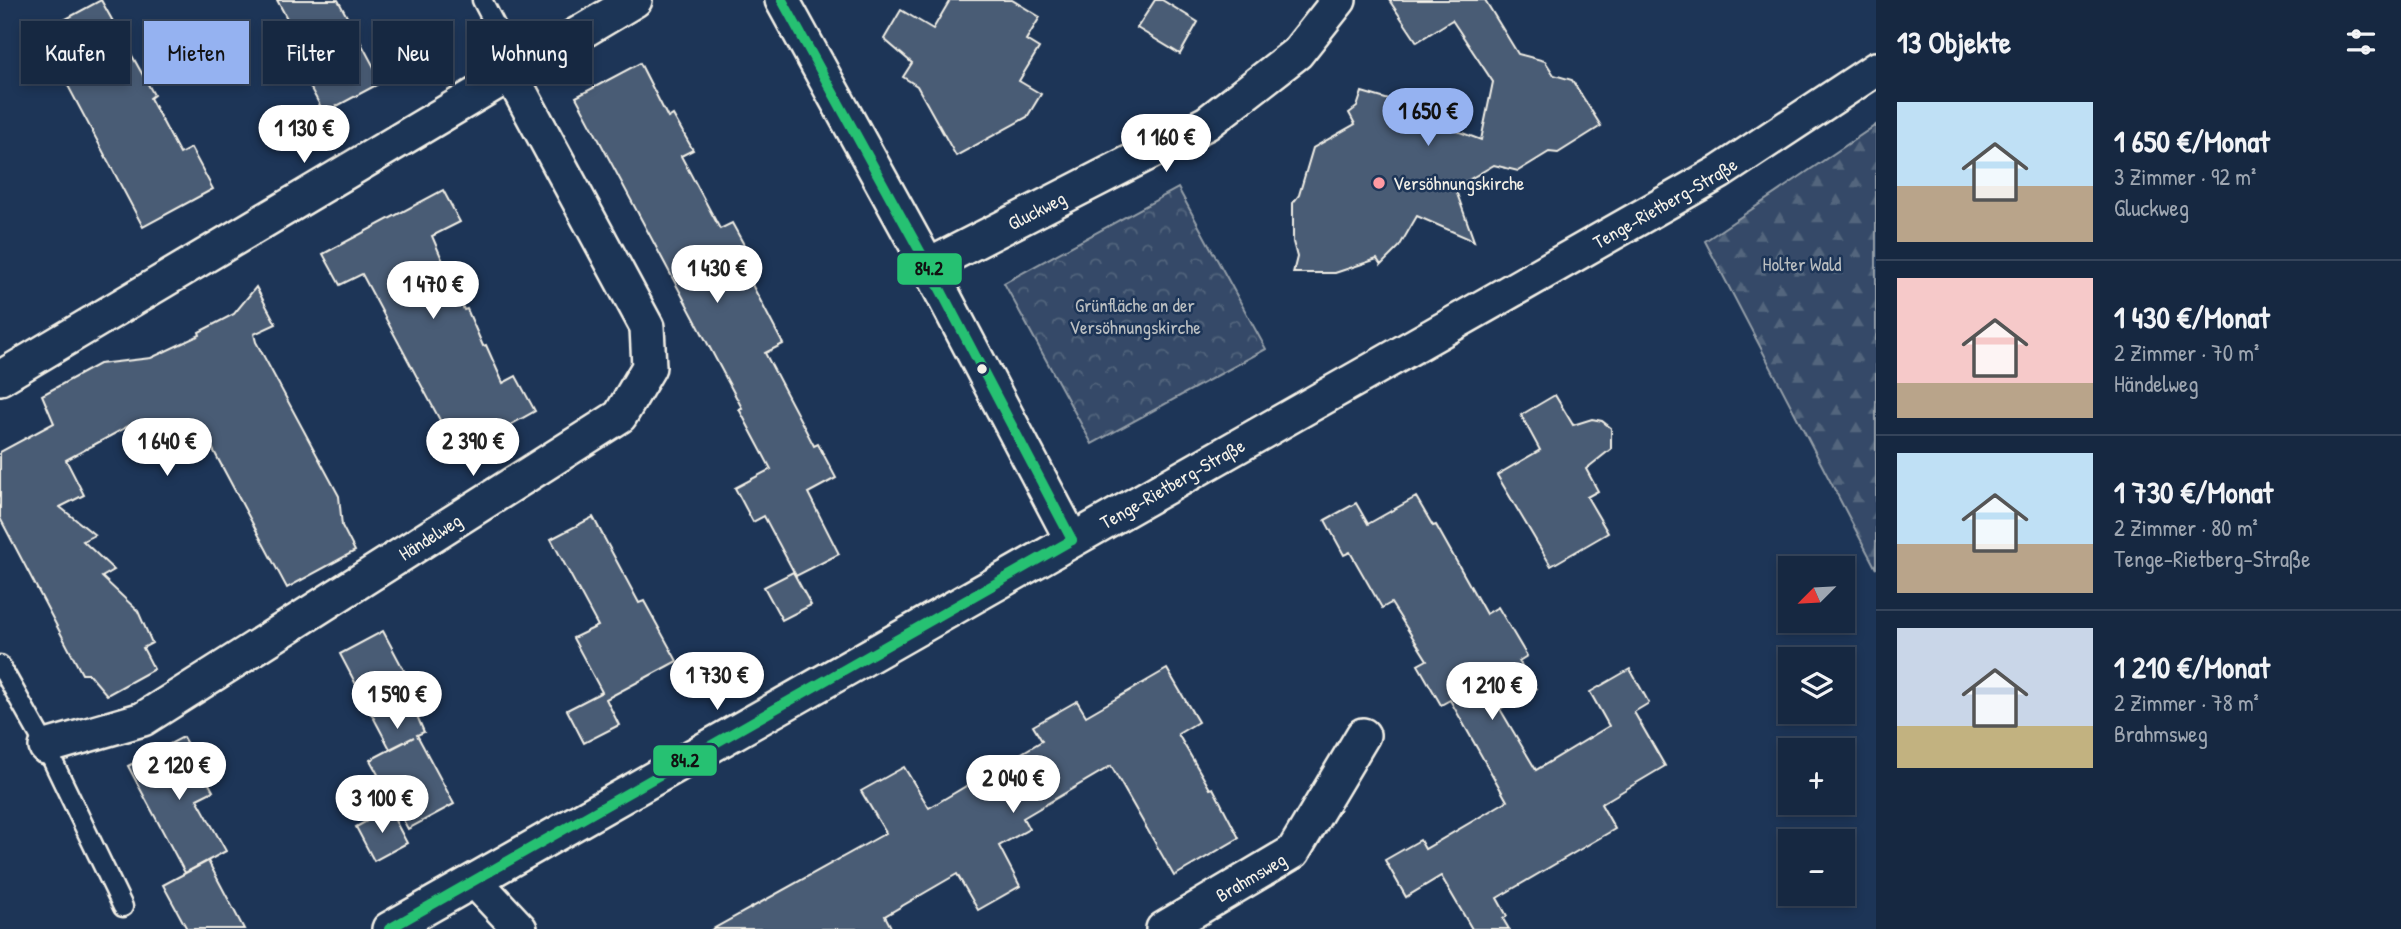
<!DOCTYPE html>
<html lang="de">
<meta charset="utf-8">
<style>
body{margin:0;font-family:"Patrick Hand",sans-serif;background:#23344c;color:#f1f3f6;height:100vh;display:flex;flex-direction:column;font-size:26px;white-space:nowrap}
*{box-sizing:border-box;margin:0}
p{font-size:23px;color:#9ea6b1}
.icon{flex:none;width:38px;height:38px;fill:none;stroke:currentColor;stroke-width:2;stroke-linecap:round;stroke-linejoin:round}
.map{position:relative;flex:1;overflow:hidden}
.details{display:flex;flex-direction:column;background:#162841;width:525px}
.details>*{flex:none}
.banner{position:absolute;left:21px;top:21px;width:665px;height:63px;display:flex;gap:14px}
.needle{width:46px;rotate:246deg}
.tools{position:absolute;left:1778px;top:556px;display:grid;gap:14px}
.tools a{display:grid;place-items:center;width:77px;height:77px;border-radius:0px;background:#162841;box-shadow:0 4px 10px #0003,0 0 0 2px #35445a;font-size:35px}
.price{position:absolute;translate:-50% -60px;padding:0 16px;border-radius:24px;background:#fff;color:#222;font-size:23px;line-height:46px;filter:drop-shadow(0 2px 4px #0008)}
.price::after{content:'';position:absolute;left:50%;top:42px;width:21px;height:16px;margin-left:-10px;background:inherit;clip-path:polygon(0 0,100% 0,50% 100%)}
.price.selected{background:#95b2f1;color:#111}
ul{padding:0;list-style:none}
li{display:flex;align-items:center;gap:21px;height:175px;padding:0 21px}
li+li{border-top:2px solid #35445a}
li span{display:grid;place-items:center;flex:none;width:196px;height:140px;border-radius:0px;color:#555}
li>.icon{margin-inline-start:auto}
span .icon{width:84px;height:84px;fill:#fffc;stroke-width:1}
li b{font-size:30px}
h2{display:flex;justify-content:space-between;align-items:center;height:84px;padding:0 21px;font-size:30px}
.pill{padding:0 24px;border-radius:0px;background:#162841;box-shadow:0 4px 10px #0003,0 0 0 2px #35445a;font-size:24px;line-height:63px}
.pill.selected{background:#95b2f1;color:#111}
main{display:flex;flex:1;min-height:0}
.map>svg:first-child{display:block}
.forest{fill:url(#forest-firs);stroke:#949ea8;stroke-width:2}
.park{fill:url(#park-crowns);stroke:#949ea8;stroke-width:2}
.building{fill:#485b74;stroke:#f4f1e8;stroke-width:2}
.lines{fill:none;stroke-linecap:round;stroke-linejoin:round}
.lane-casing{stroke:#f4f1e8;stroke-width:23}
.street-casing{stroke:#f4f1e8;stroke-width:38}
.lane{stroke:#1d3557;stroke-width:18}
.street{stroke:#1d3557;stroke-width:33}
.bus-1-casing{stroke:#1d3557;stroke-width:16}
.bus-1{stroke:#26c172;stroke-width:10}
.poi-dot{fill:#ff9aa2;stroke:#1d3557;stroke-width:2.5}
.bus-dot{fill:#f4f1e8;stroke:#1d3557;stroke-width:2.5}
.labels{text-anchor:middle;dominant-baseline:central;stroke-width:5;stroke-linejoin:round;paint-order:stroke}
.poi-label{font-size:19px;fill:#f4f1e8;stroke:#1d3557;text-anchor:start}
.street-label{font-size:19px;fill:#f4f1e8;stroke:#1d3557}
.park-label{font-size:19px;fill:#bbbfc1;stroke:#1d3557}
.line-badge{stroke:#1d3557;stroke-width:2.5}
.pale-badge-label{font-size:19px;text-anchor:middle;font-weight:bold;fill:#111}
</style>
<main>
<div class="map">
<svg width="1876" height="929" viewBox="0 0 1876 929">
<defs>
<pattern id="forest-firs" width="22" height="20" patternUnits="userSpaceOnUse" patternTransform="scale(1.75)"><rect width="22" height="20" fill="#354a67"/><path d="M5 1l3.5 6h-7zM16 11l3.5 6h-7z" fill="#53657d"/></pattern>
<pattern id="park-crowns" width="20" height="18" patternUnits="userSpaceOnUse" patternTransform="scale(1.75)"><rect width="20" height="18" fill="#354a67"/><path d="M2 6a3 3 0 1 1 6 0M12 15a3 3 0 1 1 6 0" fill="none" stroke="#53657d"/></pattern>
</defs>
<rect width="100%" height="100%" fill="#1d3557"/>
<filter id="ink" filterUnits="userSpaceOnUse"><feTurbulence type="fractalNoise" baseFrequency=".0143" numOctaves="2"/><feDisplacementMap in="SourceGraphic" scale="14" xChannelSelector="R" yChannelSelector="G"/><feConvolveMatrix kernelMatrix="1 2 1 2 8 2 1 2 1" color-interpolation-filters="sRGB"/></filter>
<g filter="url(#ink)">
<polygon class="forest" points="1876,125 1876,569 1705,241"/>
<polygon class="park" points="1178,188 1266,349 1092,444 1004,283"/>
<g class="building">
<polygon points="101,0 154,95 150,98 180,154 191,148 213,189 143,227 40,33"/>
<polygon points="277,0 338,0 382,82 324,113 286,42 297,37"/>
<polygon points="950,0 1012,0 1040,17 1026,40 1039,48 1019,81 1041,94 1027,117 956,156 917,86 903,77 912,63 884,39 901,10 933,29"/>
<polygon points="1155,0 1162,0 1198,22 1180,54 1137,28"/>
<polygon points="1389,0 1485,0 1518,54 1545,61 1554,75 1572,80 1601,126 1558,153 1549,152 1518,171 1494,165 1455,188 1474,241 1417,216 1399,247 1381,265 1377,259 1335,273 1293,273 1297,257 1293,242 1293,203 1299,195 1313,148 1355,124 1349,113 1357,107 1362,92 1389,100 1401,94 1418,99 1430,121 1481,140 1493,82 1452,20 1417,42"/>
<polygon points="640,63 668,118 673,115 693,150 681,156 720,229 732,223 759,272 748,277 783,344 765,353 814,446 818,444 836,478 808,493 839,554 796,576 764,516 753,522 735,488 771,469 739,409 742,408 576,97"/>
<polygon points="443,190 460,222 432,236 464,310 467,309 483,346 486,345 503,383 516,376 535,411 458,454 362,274 340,285 323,254"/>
<polygon points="256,287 276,324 254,334 256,342 339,496 342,526 355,551 287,588 209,442 144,459 134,423 66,460 84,495 60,507 95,535 83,541 114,570 102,577 138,611 152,643 143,648 154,669 107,695 89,674 82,674 0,518 0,452 54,423 42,395 99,364 151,358 200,335 199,332 234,314"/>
<polygon points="1555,395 1573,425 1592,419 1602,421 1611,428 1611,449 1586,469 1598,491 1587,497 1608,533 1551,566 1497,475 1540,450 1521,415"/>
<polygon points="1416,497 1433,526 1436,525 1486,614 1498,607 1527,656 1519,661 1536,689 1500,709 1536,770 1609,726 1590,692 1630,669 1649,703 1634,712 1665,766 1601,804 1615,829 1497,898 1507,916 1503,919 1509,929 1472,929 1441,876 1406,897 1385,860 1420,840 1425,849 1507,801 1450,700 1441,705 1418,665 1427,660 1391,603 1382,608 1350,552 1344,555 1325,520 1356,503 1368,524"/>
<polygon points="593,517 639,603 644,601 677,661 606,699 619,725 584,743 567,710 602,692 573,638 598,626 551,539"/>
<polygon points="793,572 811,605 782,620 764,587"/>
<polygon points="383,631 415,691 408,695 424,732 417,735 454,804 408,829 370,760 414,737 390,749 340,654"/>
<polygon points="1167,669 1198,722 1178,734 1210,789 1213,788 1239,838 1174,876 1111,766 1023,818 1029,829 999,846 1020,886 978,910 957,874 885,916 892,929 713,929 886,833 861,791 904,767 929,808 1042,741 1033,726 1077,701 1086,716"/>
<polygon points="183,737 213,791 197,799 226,851 185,873 128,766"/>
<polygon points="389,809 407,843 374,861 356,827"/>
<polygon points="208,861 244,929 187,929 163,885"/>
</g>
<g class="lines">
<defs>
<g id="lane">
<polyline points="482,0 518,69"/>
<polyline points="0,665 46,747 123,907"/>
</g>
<g id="street">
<polyline points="782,0 928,266 1072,540"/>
<path id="s1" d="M928,266l279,-143 90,-70 42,-53"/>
<polyline points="0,378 635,0"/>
<path id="s2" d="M46,747l97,-28 477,-303 29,-49 -2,-40 -137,-254"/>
<polyline points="475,881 520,929"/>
<path id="s3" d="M389,929l1331,-757 156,-103"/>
<path id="s4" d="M1163,929l130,-77 70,-117"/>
</g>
</defs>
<use href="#lane" class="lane-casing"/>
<use href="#street" class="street-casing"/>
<use href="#lane" class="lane"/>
<use href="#street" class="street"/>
<defs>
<g id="bus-1">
<polyline points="782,0 928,266 1072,540"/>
<polyline points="389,929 1072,540"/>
</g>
</defs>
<use href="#bus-1" class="bus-1-casing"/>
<use href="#bus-1" class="bus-1"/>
</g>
</g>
<circle class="poi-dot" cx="1379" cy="183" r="7"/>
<circle class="bus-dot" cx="982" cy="369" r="6"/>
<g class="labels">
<g class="poi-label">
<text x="1393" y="183">Versöhnungskirche</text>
</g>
<g class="street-label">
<text stroke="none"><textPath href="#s3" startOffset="1468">Tenge-Rietberg-Straße</textPath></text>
<text stroke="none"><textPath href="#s1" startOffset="122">Gluckweg</textPath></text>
<text stroke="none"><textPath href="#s3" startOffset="901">Tenge-Rietberg-Straße</textPath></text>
<text stroke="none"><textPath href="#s2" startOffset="441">Händelweg</textPath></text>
<text stroke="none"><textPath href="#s4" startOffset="102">Brahmsweg</textPath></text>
</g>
<g class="park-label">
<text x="1802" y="264">Holter Wald</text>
<text x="1135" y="305">Grünfläche an der<tspan x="1135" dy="22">Versöhnungskirche</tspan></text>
</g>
</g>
<g class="line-badge">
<rect x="896" y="252" width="67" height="34" rx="7" fill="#26c172"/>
<rect x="652" y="744" width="66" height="33" rx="7" fill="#26c172"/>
</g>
<g class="pale-badge-label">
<text x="929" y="275">84.2</text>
<text x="685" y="767">84.2</text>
</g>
</svg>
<div class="tools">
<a><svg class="needle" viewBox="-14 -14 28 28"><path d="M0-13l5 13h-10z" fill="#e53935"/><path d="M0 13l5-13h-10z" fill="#9ea6b1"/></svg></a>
<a><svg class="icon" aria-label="layers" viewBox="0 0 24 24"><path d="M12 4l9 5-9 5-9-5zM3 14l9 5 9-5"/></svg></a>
<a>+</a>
<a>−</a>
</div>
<b class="price selected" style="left:1428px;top:148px">1 650 €</b>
<b class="price" style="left:304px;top:165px">1 130 €</b>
<b class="price" style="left:1166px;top:174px">1 160 €</b>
<b class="price" style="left:717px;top:305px">1 430 €</b>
<b class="price" style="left:433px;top:321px">1 470 €</b>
<b class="price" style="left:167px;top:478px">1 640 €</b>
<b class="price" style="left:473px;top:478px">2 390 €</b>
<b class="price" style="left:717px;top:712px">1 730 €</b>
<b class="price" style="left:1492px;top:722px">1 210 €</b>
<b class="price" style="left:397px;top:731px">1 590 €</b>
<b class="price" style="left:179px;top:802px">2 120 €</b>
<b class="price" style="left:1013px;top:815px">2 040 €</b>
<b class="price" style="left:382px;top:835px">3 100 €</b>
<div class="banner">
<a class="pill">Kaufen</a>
<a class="pill selected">Mieten</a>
<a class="pill">Filter</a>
<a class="pill">Neu</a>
<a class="pill">Wohnung</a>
</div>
</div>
<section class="details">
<h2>13 Objekte<svg class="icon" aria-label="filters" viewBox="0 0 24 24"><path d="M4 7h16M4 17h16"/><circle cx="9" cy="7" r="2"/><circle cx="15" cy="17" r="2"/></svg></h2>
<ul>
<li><span style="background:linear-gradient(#bfe0f5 60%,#b9a48a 0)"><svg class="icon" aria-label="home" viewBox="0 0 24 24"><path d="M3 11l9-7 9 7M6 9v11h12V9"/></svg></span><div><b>1 650 €/Monat</b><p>3 Zimmer · 92 m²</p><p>Gluckweg</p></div></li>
<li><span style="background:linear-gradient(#f6c9c9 75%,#b9a48a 0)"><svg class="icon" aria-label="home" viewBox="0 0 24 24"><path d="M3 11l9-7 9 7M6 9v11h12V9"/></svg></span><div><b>1 430 €/Monat</b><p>2 Zimmer · 70 m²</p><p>Händelweg</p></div></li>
<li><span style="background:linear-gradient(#bfe0f5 65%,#b9a48a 0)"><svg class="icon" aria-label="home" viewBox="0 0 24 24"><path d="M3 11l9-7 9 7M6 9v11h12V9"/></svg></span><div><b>1 730 €/Monat</b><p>2 Zimmer · 80 m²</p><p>Tenge-Rietberg-Straße</p></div></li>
<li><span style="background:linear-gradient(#c9d6e8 70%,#c2b280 0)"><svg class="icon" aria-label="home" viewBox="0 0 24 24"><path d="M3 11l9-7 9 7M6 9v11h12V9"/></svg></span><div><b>1 210 €/Monat</b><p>2 Zimmer · 78 m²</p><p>Brahmsweg</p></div></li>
</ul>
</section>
</main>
